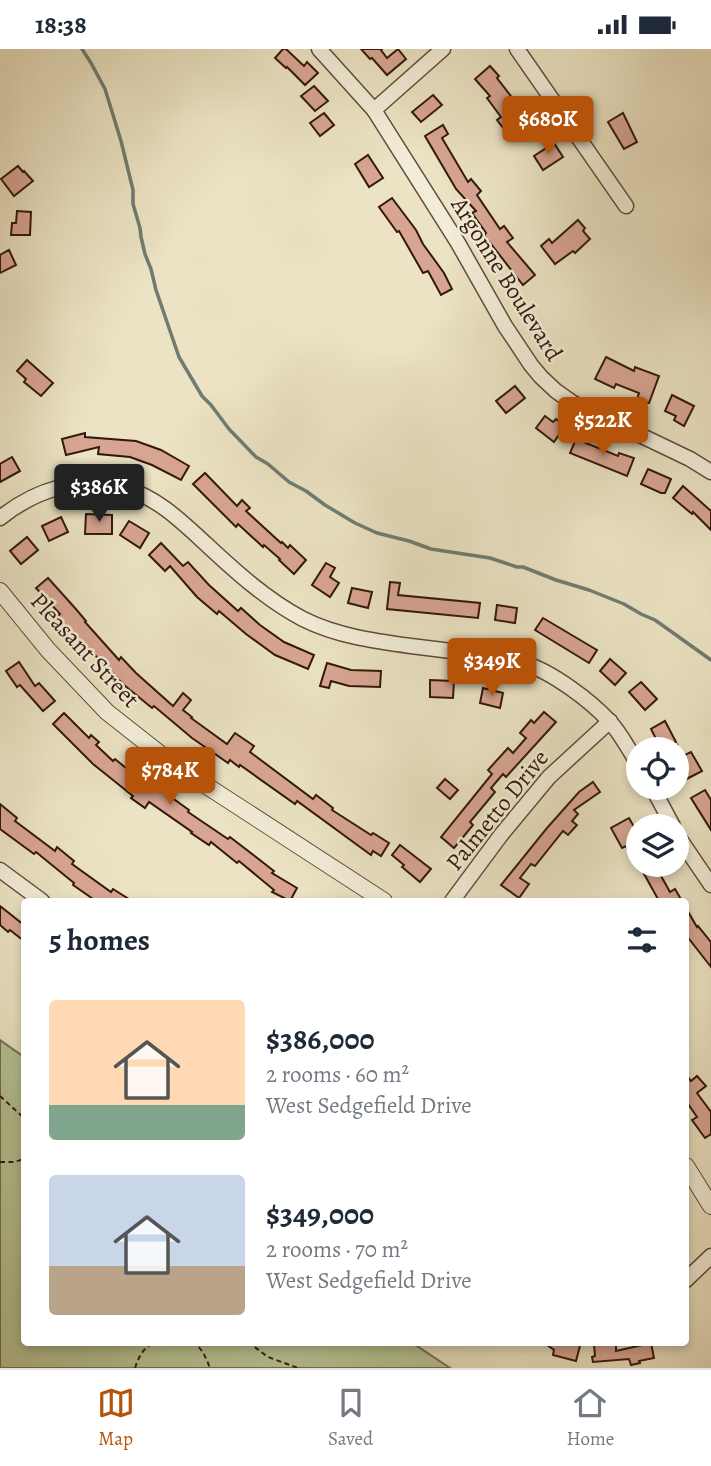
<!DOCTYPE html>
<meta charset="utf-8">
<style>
body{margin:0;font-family:Alegreya,serif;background:#f2f2f3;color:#1f2937;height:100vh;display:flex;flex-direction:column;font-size:26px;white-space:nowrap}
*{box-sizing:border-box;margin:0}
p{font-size:23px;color:#747a83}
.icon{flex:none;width:38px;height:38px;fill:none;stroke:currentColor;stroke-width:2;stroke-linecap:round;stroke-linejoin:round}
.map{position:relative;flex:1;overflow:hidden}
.side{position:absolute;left:21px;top:849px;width:668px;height:448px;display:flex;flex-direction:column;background:#fff;border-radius:7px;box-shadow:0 4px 10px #0003}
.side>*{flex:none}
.tools{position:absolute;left:626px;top:688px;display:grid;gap:14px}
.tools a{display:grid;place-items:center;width:63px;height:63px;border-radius:50%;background:#fff;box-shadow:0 4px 10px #0003;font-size:35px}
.price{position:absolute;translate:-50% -60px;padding:0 16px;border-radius:7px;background:#b45309;color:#fff;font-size:23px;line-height:46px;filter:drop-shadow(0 2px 4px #0008)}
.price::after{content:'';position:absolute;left:50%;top:42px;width:21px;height:16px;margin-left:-10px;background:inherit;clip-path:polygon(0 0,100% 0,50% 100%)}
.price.selected{background:#222;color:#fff}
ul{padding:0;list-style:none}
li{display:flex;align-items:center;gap:21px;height:175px;padding:0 28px}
li span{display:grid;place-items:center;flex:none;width:196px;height:140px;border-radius:7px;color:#555}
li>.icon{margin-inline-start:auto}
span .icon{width:84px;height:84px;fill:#fffc;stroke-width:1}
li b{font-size:30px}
h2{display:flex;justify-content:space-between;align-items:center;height:84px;padding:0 28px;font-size:30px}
.status{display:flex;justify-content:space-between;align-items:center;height:49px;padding:0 35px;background:#fff;direction:ltr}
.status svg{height:19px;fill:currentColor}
.tab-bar{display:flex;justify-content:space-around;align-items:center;height:98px;border-top:2px solid #e0e1e3;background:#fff;font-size:19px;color:#747a83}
.tab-bar a{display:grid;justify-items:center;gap:4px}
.tab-bar .selected{color:#b45309}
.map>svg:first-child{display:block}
.green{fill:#b6c494;stroke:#746e50;stroke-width:2}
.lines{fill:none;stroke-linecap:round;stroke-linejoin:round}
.stream{stroke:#707c72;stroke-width:3.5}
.building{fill:#d8a592;stroke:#33180d;stroke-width:2}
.minor-casing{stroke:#614b3a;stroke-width:17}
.tertiary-casing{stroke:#614b3a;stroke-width:18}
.path{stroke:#33180d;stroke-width:2;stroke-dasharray:5 3.5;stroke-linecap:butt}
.minor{stroke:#f2edd8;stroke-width:14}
.tertiary{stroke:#f2edd8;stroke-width:16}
.labels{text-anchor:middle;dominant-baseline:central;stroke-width:5;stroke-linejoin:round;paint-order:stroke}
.street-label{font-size:24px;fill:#33180d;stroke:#f2edd8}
</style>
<div class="status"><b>18:38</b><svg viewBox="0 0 49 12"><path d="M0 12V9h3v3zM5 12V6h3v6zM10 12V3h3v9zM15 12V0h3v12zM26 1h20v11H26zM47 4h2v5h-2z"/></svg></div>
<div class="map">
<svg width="711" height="1319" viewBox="0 0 711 1319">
<rect width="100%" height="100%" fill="#ebe3c3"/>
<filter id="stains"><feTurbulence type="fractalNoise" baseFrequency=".00286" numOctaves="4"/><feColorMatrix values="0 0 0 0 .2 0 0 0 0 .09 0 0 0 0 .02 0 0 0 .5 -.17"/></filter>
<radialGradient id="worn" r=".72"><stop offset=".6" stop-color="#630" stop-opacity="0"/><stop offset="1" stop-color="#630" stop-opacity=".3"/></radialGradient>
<polygon class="green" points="0,991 24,1008 24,1293 411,1293 450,1319 0,1319"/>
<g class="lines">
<polyline class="stream" points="82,0 91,14 105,40 121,92 133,141 133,155 140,179 141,188 145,205 151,220 156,241 179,308 202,347 211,356 229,380 256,408 268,415 289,433 306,442 325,456 355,474 377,484 409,492 431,500 490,509 517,518 523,518 556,531 589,541 624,555 641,565 655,571 711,611"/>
</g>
<g class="building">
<polygon points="283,0 286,0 304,17 307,13 318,24 305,36 287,18 286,19 275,9"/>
<polygon points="361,0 382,0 381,1 387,9 398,0 406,10 387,26 372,9 370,10"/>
<polygon points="490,17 499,27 497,29 527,68 507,84 497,71 501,68 487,49 490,47 475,30"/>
<polygon points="314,37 328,52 315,62 301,47"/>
<polygon points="433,46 442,56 421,73 412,63"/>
<polygon points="324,64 334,76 320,87 310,74"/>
<polygon points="623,64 637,93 624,100 608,73"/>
<polygon points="443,76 448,85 442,89 468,133 471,130 481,142 477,146 500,180 504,177 513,189 507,193 535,226 523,236 484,186 486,184 472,164 476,162 456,140 425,87"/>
<polygon points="554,94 563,108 543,121 534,107"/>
<polygon points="368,106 383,129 369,138 355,115"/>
<polygon points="18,117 23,123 24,122 33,132 14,147 1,130"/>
<polygon points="392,149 416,181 423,195 444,224 452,240 441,246 428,222 423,224 399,182 397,183 379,158"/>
<polygon points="17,162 31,163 30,186 11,186 12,174 16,174"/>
<polygon points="578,171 585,179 583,182 590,190 575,204 573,202 555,215 541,197 549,190 552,194"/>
<polygon points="9,201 16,216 0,224 0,206"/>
<polygon points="606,308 634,322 635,318 659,327 649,354 637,350 639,344 616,335 614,339 595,330"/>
<polygon points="27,311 53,334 41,347 24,333 26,330 17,322"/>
<polygon points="515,337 525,349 506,364 496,352"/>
<polygon points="672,346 694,357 684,377 674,371 676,367 665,362"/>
<polygon points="545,367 553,373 556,370 565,377 554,393 536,379"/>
<polygon points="85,384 85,388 136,392 161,401 189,417 181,431 152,416 130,408 98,405 99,398 66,406 62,390"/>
<polygon points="576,390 618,407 619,404 634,409 627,427 570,404"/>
<polygon points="12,408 20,422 0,433 0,415"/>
<polygon points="648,420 671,430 665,444 661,444 641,435"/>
<polygon points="205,424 237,457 242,451 250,459 246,462 281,494 282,493 288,499 290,496 306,511 294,525 279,511 280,510 264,496 263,498 238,475 236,478 193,435"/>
<polygon points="683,437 711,462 711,481 693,463 692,465 673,449"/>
<polygon points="86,465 112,466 112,485 85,485"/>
<polygon points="61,468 68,483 49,492 42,477"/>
<polygon points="129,472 149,484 140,499 120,486"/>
<polygon points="27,488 38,501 21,515 10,502"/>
<polygon points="161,494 183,517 188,513 209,536 238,562 241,559 260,576 284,593 314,606 308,620 275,606 246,585 219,562 217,565 197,548 170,517 165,522 149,506"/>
<polygon points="326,514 335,519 330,528 339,534 330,548 312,536"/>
<polygon points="48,529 75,559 86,572 85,573 119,611 121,608 136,624 173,657 183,644 191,651 183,661 192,668 191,669 227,695 235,684 254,697 250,703 313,750 316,746 333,759 332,761 371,786 373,784 389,794 381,807 373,802 371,806 297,752 295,755 240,716 239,718 230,711 228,714 192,689 154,657 152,659 124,636 91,602 88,604 56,569 60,565 36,539"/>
<polygon points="390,533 400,534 398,546 480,554 478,569 387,560"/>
<polygon points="352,539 372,543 368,559 348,554"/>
<polygon points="497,556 517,559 515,574 495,571"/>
<polygon points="543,569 597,601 589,614 535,581"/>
<polygon points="610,610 626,624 615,636 600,622"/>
<polygon points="19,613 35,637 39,634 55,652 43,662 20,636 17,638 6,622"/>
<polygon points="327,614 351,621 381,622 380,638 349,637 331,632 329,639 320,637"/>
<polygon points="430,631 454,632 453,649 430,648"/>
<polygon points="641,633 657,650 645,661 629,643"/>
<polygon points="483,639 503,644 500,659 480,654"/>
<polygon points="544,663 556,673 506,728 503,725 491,739 495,743 470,773 473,776 454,799 441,788 492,725 488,721 508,699 513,704 526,689 520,684 531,671 534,674"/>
<polygon points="64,664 89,689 91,686 99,693 96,696 113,712 115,710 143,733 146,730 189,761 188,763 228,790 230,788 274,822 272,824 297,839 290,852 272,843 274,841 239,812 237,814 211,793 209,796 191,784 192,783 149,753 145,759 131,749 133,747 93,715 53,675"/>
<polygon points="665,672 676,693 661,700 651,680"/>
<polygon points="677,695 683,707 691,703 702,722 677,735"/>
<polygon points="445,730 458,741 450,750 437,739"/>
<polygon points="593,733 600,743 574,761 578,765 572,772 577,776 568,786 563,782 535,817 531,815 520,829 529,835 519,849 501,836 547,779 579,743"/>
<polygon points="705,741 711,751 711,781 691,749"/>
<polygon points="0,755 17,769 15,772 55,802 57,798 74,812 72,815 111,843 113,840 132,852 96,852 73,836 74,834 36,803 34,805 0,780"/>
<polygon points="629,769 639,787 639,800 630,805 626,797 622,799 611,779"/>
<polygon points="400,796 431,820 420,833 402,818 404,816 392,806"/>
<polygon points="655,816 670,843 675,840 682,852 654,852 658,850 643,823"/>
<polygon points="0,857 24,876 24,892 10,881 8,883 0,876"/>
<polygon points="686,859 697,878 698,877 711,893 711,918 686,886"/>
<polygon points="686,1026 691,1032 697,1027 706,1037 697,1044 711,1063 711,1085 705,1089 692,1071 697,1068 686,1052"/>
<polygon points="543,1293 581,1293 576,1312 553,1306 554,1301"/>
<polygon points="616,1294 616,1302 651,1294 654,1309 639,1312 640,1314 631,1316 629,1310 593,1313 592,1308 595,1307 594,1296"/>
</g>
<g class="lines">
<defs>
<g id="minor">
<polyline points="319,0 374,61 458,194 505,277 531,316 541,328 556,342 573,354 690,410 711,423"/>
<polyline points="517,0 626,157"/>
<polyline points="374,61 443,0"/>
<path d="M0,469c35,-28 80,-43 124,-30 33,9 58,34 82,56 30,28 61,56 97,75 34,17 71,22 108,27 28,3 56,7 84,12 10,2 21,3 31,6 26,8 65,37 83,57 12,12 20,30 30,44"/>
<polyline points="652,738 673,777"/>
<polyline points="677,786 711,836"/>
<polyline points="0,821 42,852"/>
<polyline points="452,852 501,786 549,728 610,672"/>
<polyline points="686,1231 711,1207"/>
</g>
<g id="tertiary">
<polyline points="0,542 48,601 107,663 173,715 384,852"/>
<polyline points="686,1117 711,1157"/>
</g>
</defs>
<use href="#minor" class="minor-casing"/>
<use href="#tertiary" class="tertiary-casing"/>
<g class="path">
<polyline points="0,1047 24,1069"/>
<polyline points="0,1113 14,1113 24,1110"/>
<path d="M192,1293c10,5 14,16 18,26"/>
<polyline points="248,1293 268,1308 298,1319"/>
<path d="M135,1319c4,-12 8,-20 20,-26"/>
</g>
<use href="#minor" class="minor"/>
<use href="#tertiary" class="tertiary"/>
</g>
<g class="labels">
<g class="street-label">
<text transform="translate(507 230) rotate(58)">Argonne Boulevard</text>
<text transform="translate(85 601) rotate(47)">Pleasant Street</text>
<text transform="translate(497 761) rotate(-51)">Palmetto Drive</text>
</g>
</g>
<rect width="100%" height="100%" filter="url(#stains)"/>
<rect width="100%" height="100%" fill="url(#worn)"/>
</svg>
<div class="tools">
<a><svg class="icon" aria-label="locate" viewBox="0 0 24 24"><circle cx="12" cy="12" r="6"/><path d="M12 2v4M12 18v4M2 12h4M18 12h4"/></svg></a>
<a><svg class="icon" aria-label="layers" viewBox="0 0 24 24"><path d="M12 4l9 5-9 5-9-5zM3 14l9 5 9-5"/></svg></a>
</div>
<b class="price" style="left:548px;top:107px">$680K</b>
<b class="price" style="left:603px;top:408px">$522K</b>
<b class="price selected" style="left:99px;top:475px">$386K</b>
<b class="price" style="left:492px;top:649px">$349K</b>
<b class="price" style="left:170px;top:758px">$784K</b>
<section class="side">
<h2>5 homes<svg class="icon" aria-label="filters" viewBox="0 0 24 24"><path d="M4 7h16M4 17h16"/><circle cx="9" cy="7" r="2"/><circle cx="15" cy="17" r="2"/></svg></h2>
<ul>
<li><span style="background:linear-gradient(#ffd9b3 75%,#7fa58c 0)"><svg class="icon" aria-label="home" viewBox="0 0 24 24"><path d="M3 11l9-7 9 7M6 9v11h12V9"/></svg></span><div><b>$386,000</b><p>2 rooms · 60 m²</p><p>West Sedgefield Drive</p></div></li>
<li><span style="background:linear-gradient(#c9d6e8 65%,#b9a48a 0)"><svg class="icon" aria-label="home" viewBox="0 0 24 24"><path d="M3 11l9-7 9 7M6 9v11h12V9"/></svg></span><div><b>$349,000</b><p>2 rooms · 70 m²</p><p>West Sedgefield Drive</p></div></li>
</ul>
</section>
</div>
<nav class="tab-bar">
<a class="selected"><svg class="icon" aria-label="map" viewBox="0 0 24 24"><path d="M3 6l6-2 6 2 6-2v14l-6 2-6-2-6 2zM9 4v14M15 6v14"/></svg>Map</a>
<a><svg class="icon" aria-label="saved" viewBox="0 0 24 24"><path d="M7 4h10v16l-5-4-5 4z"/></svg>Saved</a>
<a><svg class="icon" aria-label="home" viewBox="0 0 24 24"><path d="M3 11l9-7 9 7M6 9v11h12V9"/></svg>Home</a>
</nav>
